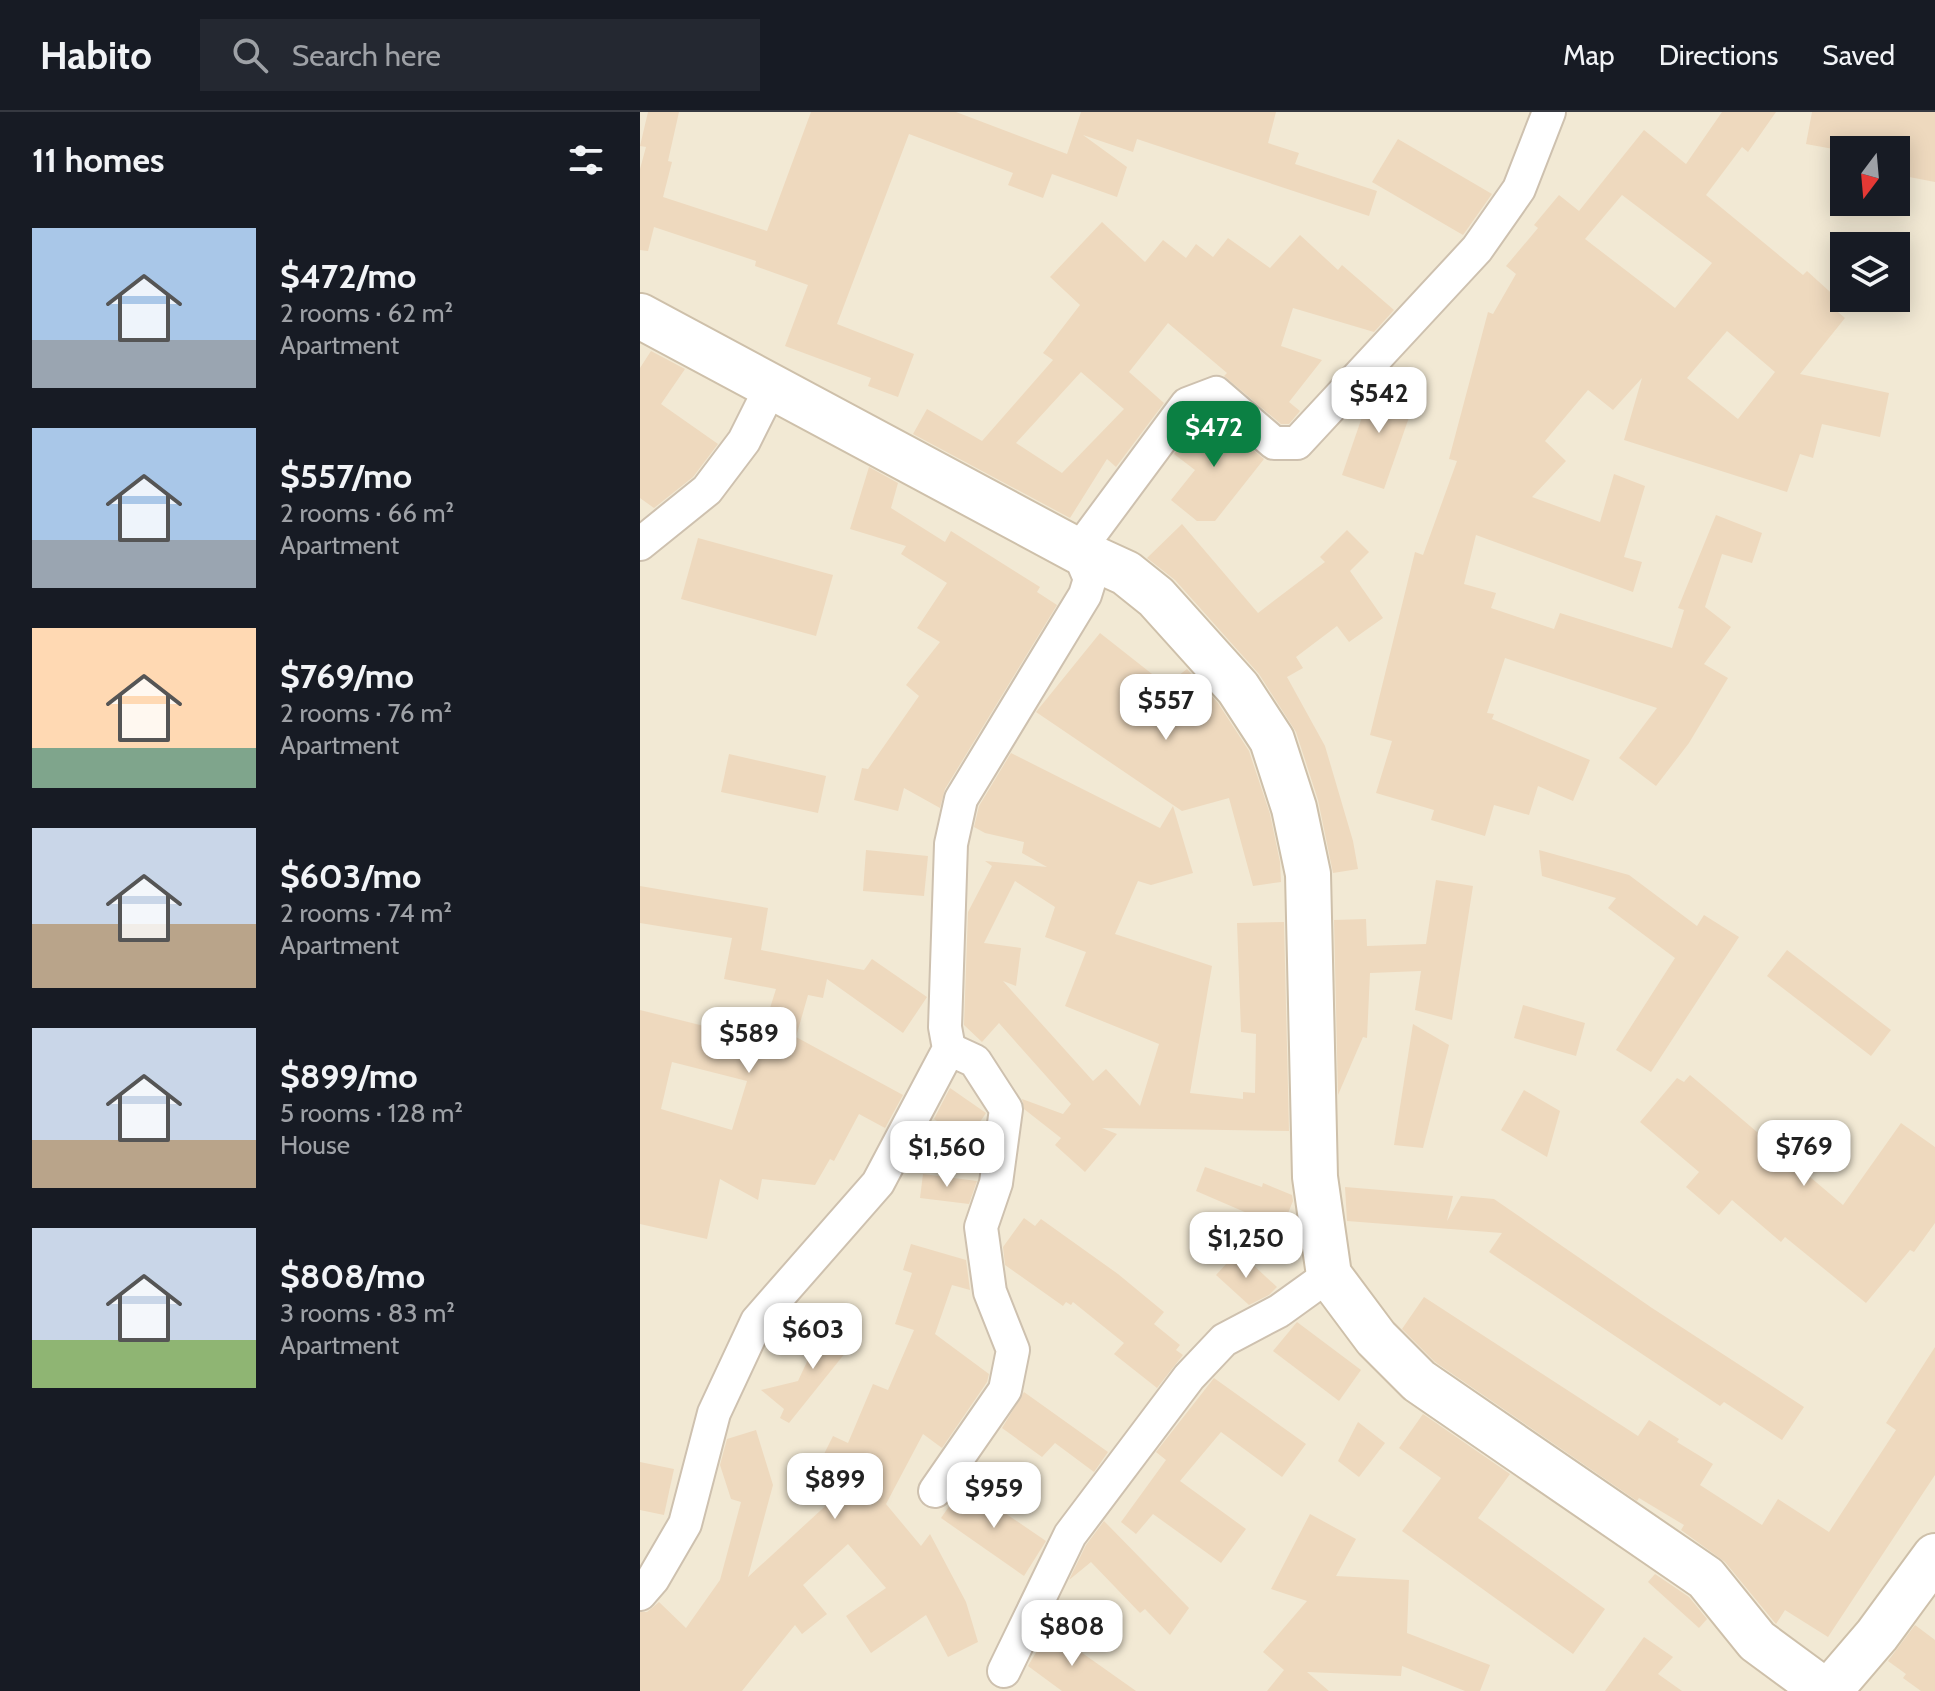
<!DOCTYPE html>
<meta charset="utf-8">
<style>
body{margin:0;font-family:Cabin,sans-serif;background:#242831;color:#f1f3f6;height:100vh;display:flex;flex-direction:column;font-size:30px;white-space:nowrap}
*{box-sizing:border-box;margin:0}
p{font-size:26px;color:#9ea1a6}
.icon{flex:none;width:44px;height:44px;fill:none;stroke:currentColor;stroke-width:2;stroke-linecap:round;stroke-linejoin:round}
.map{position:relative;flex:1;overflow:hidden}
.drawer{display:flex;flex-direction:column;background:#171b24;width:640px}
.drawer>*{flex:none}
.needle{width:52px;rotate:196deg}
.controls{position:absolute;left:1190px;top:24px;display:grid;gap:16px}
.controls a{display:grid;place-items:center;width:80px;height:80px;border-radius:0px;background:#171b24;box-shadow:0 4px 20px #0003;font-size:40px}
.price{position:absolute;translate:-50% -68px;padding:0 18px;border-radius:16px;background:#fff;color:#222;font-size:26px;line-height:52px;filter:drop-shadow(0 2px 4px #0008)}
.price::after{content:'';position:absolute;left:50%;top:48px;width:24px;height:18px;margin-left:-12px;background:inherit;clip-path:polygon(0 0,100% 0,50% 100%)}
.price.active{background:#0b8043;color:#fff}
ul{padding:0;list-style:none}
li{display:flex;align-items:center;gap:24px;height:200px;padding:0 32px}
li span{display:grid;place-items:center;flex:none;width:224px;height:160px;border-radius:0px;color:#555}
li>.icon{margin-inline-start:auto}
span .icon{width:96px;height:96px;fill:#fffc;stroke-width:1}
li b{font-size:34px}
h2{display:flex;justify-content:space-between;align-items:center;height:96px;padding:0 32px;font-size:34px}
header{display:flex;align-items:center;gap:48px;box-sizing:border-box;height:112px;padding:0 40px;background:#171b24;border-bottom:2px solid #363941}
header strong{font-size:38px}
nav{display:flex;gap:44px;margin-inline-start:auto;font-size:28px}
.search{width:560px;height:72px;background:#242831;display:flex;align-items:center;gap:20px;box-sizing:border-box;padding:0 28px;border-radius:0px;color:#9ea1a6;font-size:30px}
main{display:flex;flex:1;min-height:0}
.map>svg:first-child{display:block}
.residential{fill:#f2e9d4;fill-rule:evenodd}
.building{fill:#eed9be;fill-rule:evenodd}
.lines{fill:none;stroke-linecap:round;stroke-linejoin:round}
.street-casing{stroke:#cec1af;stroke-width:36}
.secondary-casing{stroke:#cec0aa;stroke-width:48}
.street{stroke:#fff;stroke-width:32}
.secondary{stroke:#fff;stroke-width:44}
</style>
<header>
<strong>Habito</strong>
<div class="search"><svg class="icon" aria-label="search" viewBox="0 0 24 24"><circle cx="10" cy="10" r="6"/><path d="M15 15l6 6"/></svg>Search here</div>
<nav><a>Map</a><a>Directions</a><a>Saved</a></nav>
</header>
<main>
<section class="drawer">
<h2>11 homes<svg class="icon" aria-label="filters" viewBox="0 0 24 24"><path d="M4 7h16M4 17h16"/><circle cx="9" cy="7" r="2"/><circle cx="15" cy="17" r="2"/></svg></h2>
<ul>
<li><span style="background:linear-gradient(#a9c7e8 70%,#9aa5b1 0)"><svg class="icon" aria-label="home" viewBox="0 0 24 24"><path d="M3 11l9-7 9 7M6 9v11h12V9"/></svg></span><div><b>$472/mo</b><p>2 rooms · 62 m²</p><p>Apartment</p></div></li>
<li><span style="background:linear-gradient(#a9c7e8 70%,#9aa5b1 0)"><svg class="icon" aria-label="home" viewBox="0 0 24 24"><path d="M3 11l9-7 9 7M6 9v11h12V9"/></svg></span><div><b>$557/mo</b><p>2 rooms · 66 m²</p><p>Apartment</p></div></li>
<li><span style="background:linear-gradient(#ffd9b3 75%,#7fa58c 0)"><svg class="icon" aria-label="home" viewBox="0 0 24 24"><path d="M3 11l9-7 9 7M6 9v11h12V9"/></svg></span><div><b>$769/mo</b><p>2 rooms · 76 m²</p><p>Apartment</p></div></li>
<li><span style="background:linear-gradient(#c9d6e8 60%,#b9a48a 0)"><svg class="icon" aria-label="home" viewBox="0 0 24 24"><path d="M3 11l9-7 9 7M6 9v11h12V9"/></svg></span><div><b>$603/mo</b><p>2 rooms · 74 m²</p><p>Apartment</p></div></li>
<li><span style="background:linear-gradient(#c9d6e8 70%,#b9a48a 0)"><svg class="icon" aria-label="home" viewBox="0 0 24 24"><path d="M3 11l9-7 9 7M6 9v11h12V9"/></svg></span><div><b>$899/mo</b><p>5 rooms · 128 m²</p><p>House</p></div></li>
<li><span style="background:linear-gradient(#c9d6e8 70%,#8fb573 0)"><svg class="icon" aria-label="home" viewBox="0 0 24 24"><path d="M3 11l9-7 9 7M6 9v11h12V9"/></svg></span><div><b>$808/mo</b><p>3 rooms · 83 m²</p><p>Apartment</p></div></li>
</ul>
</section>
<div class="map">
<svg width="1295" height="1579" viewBox="0 0 1295 1579">
<rect width="100%" height="100%" fill="#fbf6e5"/>
<path class="residential" d="M0,0h1295v1579h-1295zM1204,38h52v52h-52zM1204,134h52v52h-52z"/>
<g class="building">
<polygon points="8,0 39,0 28,49 32,50 23,85 127,119 171,0 316,0 427,42 441,0 636,0 628,31 659,41 655,52 737,79 729,104 497,27 493,40 443,23 487,55 477,85 412,62 403,86 368,73 373,61 269,22 197,212 274,242 258,285 228,274 231,266 145,234 168,173 115,154 116,149 14,115 8,139 0,138 0,57 6,35 0,34"/>
<path d="M1082,0h54l-28,40 -6,-5 -36,48 97,80 4,-4 32,29 -7,7 13,11 -45,56 89,19 -9,44 -58,-13 -9,34 -13,-4 -13,38 -163,-52 18,-62 -29,32 -25,-20 -43,51 21,20 -34,36 68,25 14,-48 31,12 -21,71 18,5 -9,30 -157,-57 -12,49 32,9 -5,15 63,21 6,-16 112,35 12,-38 -6,-2 38,-93 46,18 -10,30 -30,-9 -17,53 26,20 -27,37 24,14 -39,65 -33,43 -37,-28 38,-50 -152,-50 -18,55 7,1 -2,5 98,41 -17,41 -35,-15 -9,29 -35,-10 -9,31 -54,-16 3,-10 -58,-17 16,-52 -22,-6 45,-183 8,3 34,-94 -8,-2 39,-147 5,2 23,-40 -10,-8 32,-38 -4,-3 25,-30 20,16 65,-81 42,34zM982,83l90,68 -37,45 -90,-69zM1087,219l48,41 -37,47 -51,-41z"/>
<polygon points="1172,0 1295,0 1295,70 1259,63 1261,50 1256,49 1256,38 1199,38 1166,32"/>
<polygon points="758,27 852,82 823,123 732,70"/>
<path d="M462,110l43,40 18,-22 23,18 10,-14 17,13 15,-19 42,30 30,-33 38,35 4,-5 52,45 -20,22 -81,-24 -12,38 41,14 -33,42 11,9 -11,13h-8l-57,-48 3,-3 -59,-50 -39,49 35,31 -48,64 -9,-8 -37,59 -157,-84 14,-25 55,32 71,-81 -10,-7 37,-48 -30,-28zM441,260l43,37 -62,64 -46,-30z"/>
<polygon points="11,239 45,257 21,292 78,332 53,365 14,396 0,386 0,256"/>
<polygon points="741,269 774,281 774,291 744,377 702,363 731,279"/>
<polygon points="572,303 624,347 575,409 557,409 531,388 555,358 534,342 559,308"/>
<polygon points="229,355 258,371 251,396 305,430 311,419 400,475 397,480 417,493 305,677 300,696 264,676 258,699 214,688 222,656 228,657 279,584 266,573 300,530 277,516 307,471 261,442 266,434 210,417"/>
<polygon points="542,412 618,501 685,450 680,445 707,418 729,440 710,459 743,506 709,530 697,514 656,545 663,556 647,565 685,634 713,729 718,757 693,761 678,688 656,620 619,562 535,468 507,446"/>
<polygon points="58,426 193,463 176,524 41,487"/>
<polygon points="460,521 526,573 547,557 578,591 609,639 630,702 640,750 641,770 613,774 589,686 542,699 396,600"/>
<path d="M371,641l149,75 13,-22 20,67 -42,12 -13,-4 -23,53 97,32 -22,127 53,6v-7l12,1 1,-59 -15,-2 -4,-109 47,-1 5,209 -187,-3 15,6 -32,38 -30,-27 6,-7 -37,-29 -2,-10 41,15 8,-10 -72,-81 -17,19 -18,-17 4,-113 24,-46 -7,-5 62,6 -25,-14 2,-11 -39,-9 -11,-6 5,-21zM375,769l40,26 -10,30 41,15 -21,54 94,38 -19,62 -34,-37 -13,12 -90,-100 13,5 5,-38 -37,-5z"/>
<polygon points="89,642 186,664 178,701 81,680"/>
<polygon points="226,738 288,744 284,784 223,779"/>
<polygon points="899,738 989,763 1057,814 1064,803 1099,825 1011,960 976,938 1035,846 968,796 976,786 902,764"/>
<polygon points="796,768 833,774 812,908 775,898 781,859 730,861 727,926 723,925 698,983 694,808 726,807 727,834 786,832"/>
<path d="M0,774l128,22 -7,42 103,20 8,-11 55,38 -24,36 -76,-54 -4,19 -15,-3 -12,42 107,58 -18,33 -26,-14 -25,47 -4,-2 -15,26 -53,-6 -4,21 -38,-21 -13,60 -67,-15v-214l120,30 16,-51 -52,-10 8,-41 -92,-15zM32,950l75,19 -15,49 -71,-21z"/>
<polygon points="1147,838 1251,918 1231,944 1127,864"/>
<polygon points="883,893 945,911 936,944 874,926"/>
<polygon points="773,912 809,933 783,1036 754,1033"/>
<polygon points="1050,963 1203,1093 1261,1011 1295,1035 1295,1111 1274,1140 1270,1138 1226,1191 1145,1125 1141,1130 1092,1088 1079,1103 1046,1075 1059,1060 1000,1010 1037,966 1044,970"/>
<polygon points="310,976 346,1001 327,1029 294,1007"/>
<polygon points="884,978 920,999 907,1045 861,1018"/>
<polygon points="565,1055 622,1075 623,1071 652,1083 653,1089 642,1116 556,1079"/>
<polygon points="283,1062 337,1069 329,1092 280,1086"/>
<polygon points="705,1075 813,1084 807,1109 821,1084 854,1087 1012,1196 1164,1295 1142,1328 1084,1290 1080,1294 849,1140 862,1121 707,1109"/>
<polygon points="384,1106 395,1114 401,1107 478,1162 524,1200 514,1212 540,1233 536,1238 543,1243 517,1276 474,1242 484,1231 433,1190 431,1193 426,1190 423,1194 365,1153 363,1135"/>
<polygon points="271,1132 326,1148 330,1178 312,1173 295,1222 349,1262 347,1270 302,1336 283,1322 246,1392 281,1434 290,1422 326,1490 338,1530 308,1545 286,1503 231,1541 206,1504 246,1476 208,1432 163,1473 187,1502 162,1522 155,1513 102,1579 0,1579 0,1500 7,1500 19,1490 46,1516 80,1468 101,1390 91,1387 80,1353 87,1327 116,1318 133,1373 108,1465 205,1376 174,1362 193,1324 208,1331 233,1272 248,1278 274,1218 255,1212 272,1161 263,1158"/>
<polygon points="598,1139 637,1175 629,1183 609,1193 576,1163"/>
<polygon points="784,1185 998,1324 1009,1308 1039,1327 1037,1330 1073,1352 1060,1373 1122,1413 1138,1387 1189,1420 1256,1318 1246,1311 1295,1235 1295,1363 1188,1525 1145,1498 1136,1512 1085,1450 1041,1418 1044,1413 999,1386 997,1389 795,1250 762,1217"/>
<polygon points="186,1209 218,1225 149,1311 140,1306 144,1297 121,1278 158,1269"/>
<polygon points="657,1210 721,1258 699,1289 633,1239"/>
<polygon points="574,1266 666,1332 642,1365 581,1320 540,1369 606,1417 581,1451 513,1402 496,1422 481,1410 526,1348 516,1340"/>
<polygon points="384,1280 468,1340 454,1360 415,1331 402,1345 362,1316"/>
<polygon points="783,1302 870,1362 838,1406 965,1497 933,1542 762,1419 801,1366 759,1336"/>
<polygon points="718,1310 745,1331 719,1365 698,1349"/>
<polygon points="0,1350 34,1357 24,1403 0,1398"/>
<polygon points="324,1373 406,1429 384,1464 301,1406"/>
<polygon points="670,1402 716,1427 696,1464 769,1468 767,1521 850,1553 840,1579 825,1579 762,1554 761,1564 667,1560 689,1579 627,1579 644,1558 623,1540 667,1489 631,1477"/>
<polygon points="464,1409 549,1496 530,1523 505,1497 500,1501 451,1450 429,1468 446,1433"/>
<polygon points="1015,1462 1049,1485 1067,1507 1059,1516 1008,1470"/>
<polygon points="1275,1513 1295,1528 1295,1579 1281,1579 1263,1566 1266,1562 1248,1549"/>
<polygon points="410,1517 438,1538 496,1579 422,1579 388,1554"/>
<polygon points="1004,1525 1033,1545 1018,1562 1042,1579 965,1579"/>
</g>
<g class="lines">
<defs>
<g id="street">
<polyline points="0,432 67,378 104,329 131,275"/>
<polyline points="295,1379 365,1278 373,1238 350,1180 341,1115 356,1071 366,997 335,949 309,937"/>
<polyline points="0,1482 13,1467 45,1412 74,1301 117,1209 238,1071 309,937 305,915 311,732 321,687 445,483 450,467 438,439 547,292 576,281 634,331 657,331 837,137 879,77 909,0"/>
<polyline points="364,1559 430,1423 549,1265 584,1228 639,1199 689,1163"/>
</g>
<g id="secondary">
<polyline points="0,204 438,439 486,461 516,485 598,576 632,628 654,696 668,762 675,1065 689,1163 736,1226 779,1269 1066,1466 1117,1529 1185,1579"/>
<polyline points="1189,1579 1237,1523 1295,1444"/>
</g>
</defs>
<use href="#street" class="street-casing"/>
<use href="#secondary" class="secondary-casing"/>
<use href="#street" class="street"/>
<use href="#secondary" class="secondary"/>
</g>
</svg>
<div class="controls">
<a><svg class="needle" viewBox="-14 -14 28 28"><path d="M0-13l5 13h-10z" fill="#e53935"/><path d="M0 13l5-13h-10z" fill="#9ea1a6"/></svg></a>
<a><svg class="icon" aria-label="layers" viewBox="0 0 24 24"><path d="M12 4l9 5-9 5-9-5zM3 14l9 5 9-5"/></svg></a>
</div>
<b class="price" style="left:739px;top:323px">$542</b>
<b class="price active" style="left:574px;top:357px">$472</b>
<b class="price" style="left:526px;top:630px">$557</b>
<b class="price" style="left:109px;top:963px">$589</b>
<b class="price" style="left:1164px;top:1076px">$769</b>
<b class="price" style="left:307px;top:1077px">$1,560</b>
<b class="price" style="left:606px;top:1168px">$1,250</b>
<b class="price" style="left:173px;top:1259px">$603</b>
<b class="price" style="left:195px;top:1409px">$899</b>
<b class="price" style="left:354px;top:1418px">$959</b>
<b class="price" style="left:432px;top:1556px">$808</b>
</div>
</main>
